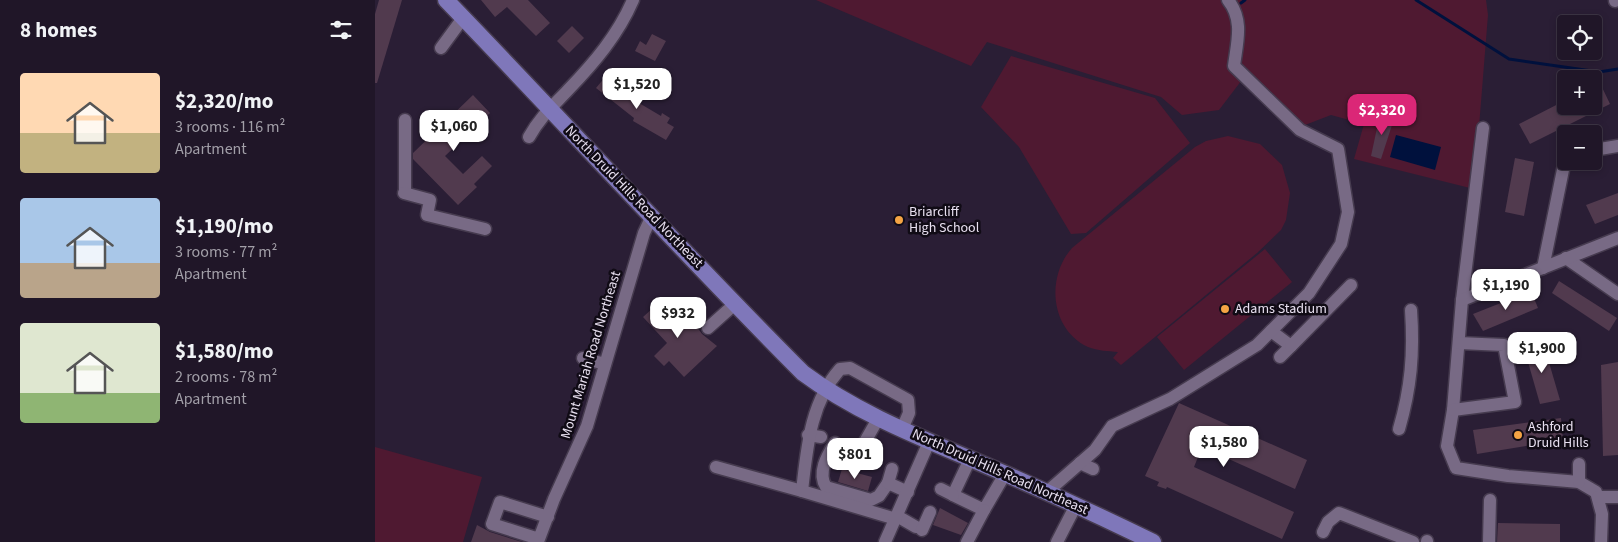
<!DOCTYPE html>
<meta charset="utf-8">
<style>
body{margin:0;font-family:"Source Sans 3",sans-serif;background:#281f30;color:#f1f3f6;height:100vh;display:flex;flex-direction:column;font-size:19px;white-space:nowrap}
*{box-sizing:border-box;margin:0}
p{font-size:16px;color:#a29fa8}
.icon{flex:none;width:28px;height:28px;fill:none;stroke:currentColor;stroke-width:2;stroke-linecap:round;stroke-linejoin:round}
.map{position:relative;flex:1;overflow:hidden}
.drawer{display:flex;flex-direction:column;background:#201628;width:375px}
.drawer>*{flex:none}
.fabs{position:absolute;left:1182px;top:15px;display:grid;gap:10px}
.fabs a{display:grid;place-items:center;width:45px;height:45px;border-radius:5px;background:#201628;box-shadow:0 2px 8px #0003,0 0 0 1px #3d3545;font-size:25px}
.price{position:absolute;translate:-50% -42px;padding:0 11px;border-radius:10px;background:#fff;color:#222;font-size:16px;line-height:32px;filter:drop-shadow(0 1px 2px #0008)}
.price::after{content:'';position:absolute;left:50%;top:30px;width:15px;height:11px;margin-left:-8px;background:inherit;clip-path:polygon(0 0,100% 0,50% 100%)}
.price.selected{background:#db2777;color:#fff}
ul{padding:0;list-style:none}
li{display:flex;align-items:center;gap:15px;height:125px;padding:0 20px}
li span{display:grid;place-items:center;flex:none;width:140px;height:100px;border-radius:5px;color:#555}
li>.icon{margin-inline-start:auto}
span .icon{width:60px;height:60px;fill:#fffc;stroke-width:1}
li b{font-size:21px}
h2{display:flex;justify-content:space-between;align-items:center;height:60px;padding:0 20px;font-size:21px}
main{display:flex;flex:1;min-height:0}
.map>svg:first-child{display:block}
.green{fill:#4f1931}
.water{fill:#00113d}
.lines{fill:none;stroke-linecap:round;stroke-linejoin:round}
.stream{stroke:#00113d;stroke-width:3}
.building{fill:#513a4e}
.minor-casing{stroke:#463b4f;stroke-width:15}
.major-casing{stroke:#463b4f;stroke-width:19}
.minor{stroke:#786a85;stroke-width:12}
.major{stroke:#7f77ba;stroke-width:16}
.poi-dot{fill:#f4a444;stroke:#100b15;stroke-width:2}
.labels{text-anchor:middle;dominant-baseline:central;stroke-width:5;stroke-linejoin:round;paint-order:stroke}
.street-label{font-size:14px;fill:#e8e0f0;stroke:#100b15}
.poi-label{font-size:14px;fill:#e8e0f0;stroke:#100b15;text-anchor:start}
</style>
<main>
<section class="drawer">
<h2>8 homes<svg class="icon" aria-label="filters" viewBox="0 0 24 24"><path d="M4 7h16M4 17h16"/><circle cx="9" cy="7" r="2"/><circle cx="15" cy="17" r="2"/></svg></h2>
<ul>
<li><span style="background:linear-gradient(#ffd9b3 60%,#c2b280 0)"><svg class="icon" aria-label="home" viewBox="0 0 24 24"><path d="M3 11l9-7 9 7M6 9v11h12V9"/></svg></span><div><b>$2,320/mo</b><p>3 rooms · 116 m²</p><p>Apartment</p></div></li>
<li><span style="background:linear-gradient(#a9c7e8 65%,#b9a48a 0)"><svg class="icon" aria-label="home" viewBox="0 0 24 24"><path d="M3 11l9-7 9 7M6 9v11h12V9"/></svg></span><div><b>$1,190/mo</b><p>3 rooms · 77 m²</p><p>Apartment</p></div></li>
<li><span style="background:linear-gradient(#dfe7d0 70%,#8fb573 0)"><svg class="icon" aria-label="home" viewBox="0 0 24 24"><path d="M3 11l9-7 9 7M6 9v11h12V9"/></svg></span><div><b>$1,580/mo</b><p>2 rooms · 78 m²</p><p>Apartment</p></div></li>
</ul>
</section>
<div class="map">
<svg width="1243" height="542" viewBox="0 0 1243 542">
<rect width="100%" height="100%" fill="#2a1e35"/>
<g class="green">
<polygon points="441,0 1111,0 1113,15 1099,189 979,159 989,124 956,115 930,125 873,72 844,110 807,115 786,97 612,42 596,66"/>
<polygon points="636,56 780,98 815,143 711,233 696,234 644,147 606,107"/>
<path d="M853,136l32,8 22,21 8,28 -4,27 -5,10 -24,23 -136,112 -8,-7 5,-6c-10,-1 -20,-1 -30,-5 -38,-18 -42,-70 -16,-99l123,-101 11,-6z"/>
<polygon points="890,249 917,282 809,370 782,337"/>
<polygon points="0,447 107,477 88,542 0,542"/>
</g>
<polygon class="water" points="1021,135 1066,147 1060,170 1015,157"/>
<g class="lines">
<g class="stream">
<polyline points="1041,0 1134,59 1224,72 1243,69"/>
<polyline points="866,3 870,0"/>
</g>
</g>
<g class="building">
<polygon points="4,0 27,0 2,83 0,83 0,14"/>
<polygon points="106,0 153,0 175,23 161,36 132,7 120,17"/>
<polygon points="197,26 209,38 194,53 182,41"/>
<polygon points="277,34 291,41 280,61 260,51 265,41 271,45"/>
<polygon points="231,76 259,100 286,116 287,113 295,118 292,123 299,127 291,140 258,121 259,118 221,88"/>
<polygon points="1225,83 1235,104 1155,144 1144,124 1191,100 1191,106 1219,106 1219,86"/>
<polygon points="98,95 115,113 70,156 88,174 107,156 117,166 99,184 102,187 83,205 38,159 38,153"/>
<polygon points="1008,113 1017,116 1016,121 1018,122 1006,159 996,156 1002,128 1004,127"/>
<polygon points="1140,158 1159,162 1149,216 1130,212"/>
<polygon points="1243,193 1243,215 1220,224 1211,205"/>
<polygon points="1184,281 1242,318 1234,331 1177,293"/>
<polygon points="1156,291 1163,308 1108,331 1098,314"/>
<polygon points="289,298 313,323 316,319 327,334 342,346 309,377 294,361 289,366 279,356 292,343 268,317"/>
<polygon points="1168,342 1185,400 1165,404 1149,348"/>
<polygon points="1243,362 1243,455 1228,456 1226,365"/>
<polygon points="804,403 932,460 920,489 827,447 819,467 919,512 907,539 792,487 791,489 782,486 784,482 770,476"/>
<polygon points="1186,418 1188,440 1102,454 1098,430"/>
<polygon points="467,469 497,477 493,491 463,482"/>
<polygon points="565,508 593,523 586,535 558,525"/>
<polygon points="1123,523 1185,524 1185,542 1122,542"/>
<polygon points="102,525 115,532 147,542 96,542"/>
</g>
<g class="lines">
<defs>
<g id="minor">
<polyline points="1240,1 1241,0"/>
<polyline points="66,48 88,18"/>
<polyline points="1108,128 1087,300 1078,410 1072,446 1081,468 1133,476 1204,482 1221,492 1227,514 1226,542"/>
<path d="M154,137c12,-21 23,-30 39,-47 26,-27 50,-55 65,-90"/>
<polyline points="1219,150 1243,146"/>
<polyline points="30,189 30,120"/>
<polyline points="29,193 55,200 52,215 110,229"/>
<polyline points="1191,258 1243,294"/>
<polyline points="1168,268 1191,155"/>
<polyline points="1087,300 1243,238"/>
<polyline points="333,328 361,303"/>
<polyline points="896,331 916,346 905,357"/>
<polyline points="916,346 976,285"/>
<polyline points="208,358 230,364"/>
<polyline points="1078,410 1140,402 1129,345 1084,343"/>
<path d="M1024,429c12,-41 15,-76 12,-119"/>
<polyline points="433,435 446,437"/>
<path d="M460,443c-8,13 -18,30 -9,44l45,13 8,-4 9,-13"/>
<polyline points="483,454 504,417"/>
<polyline points="595,459 578,495 609,510 630,474"/>
<polyline points="705,463 718,469"/>
<polyline points="341,467 427,491"/>
<polyline points="517,469 513,483 533,492"/>
<polyline points="1204,482 1204,464"/>
<polyline points="566,489 578,495"/>
<path d="M672,492l48,-42 17,-24 58,-27 87,-54 52,-52 32,-49 7,-32 -10,-63 -38,-19 -66,-64c3,-24 10,-46 -6,-66"/>
<polyline points="1223,497 1243,497"/>
<polyline points="522,516 541,527"/>
<polyline points="173,517 125,502 117,524 164,539 179,499 212,426 269,233 276,218"/>
<path d="M521,519l-94,-28c5,-43 8,-88 38,-122l10,-1 58,32 1,13 -7,16"/>
<polyline points="547,530 555,512"/>
<polyline points="948,532 953,522 964,513 1038,542"/>
<polyline points="510,542 554,442"/>
<polyline points="592,542 609,510"/>
<polyline points="682,542 701,505"/>
<polyline points="1052,542 1052,541"/>
<polyline points="1114,542 1115,500"/>
</g>
<path id="major" d="M71,0c120,124 235,251 357,373 55,41 121,66 184,93 56,24 111,49 166,76"/>
</defs>
<use href="#minor" class="minor-casing"/>
<use href="#major" class="major-casing"/>
<use href="#minor" class="minor"/>
<use href="#major" class="major"/>
</g>
<g class="poi-dot">
<circle cx="524" cy="220" r="5"/>
<circle cx="850" cy="309" r="5"/>
<circle cx="1143" cy="435" r="5"/>
</g>
<g class="labels">
<g class="street-label">
<text transform="translate(259 197) rotate(46)">North Druid Hills Road Northeast</text>
<text transform="translate(216 355) rotate(-73)">Mount Mariah Road Northeast</text>
<text transform="translate(625 472) rotate(24)">North Druid Hills Road Northeast</text>
</g>
<g class="poi-label">
<text x="534" y="212">Briarcliff<tspan x="534" dy="16">High School</tspan></text>
<text x="860" y="309">Adams Stadium</text>
<text x="1153" y="427">Ashford<tspan x="1153" dy="16">Druid Hills</tspan></text>
</g>
</g>
</svg>
<div class="fabs">
<a><svg class="icon" aria-label="locate" viewBox="0 0 24 24"><circle cx="12" cy="12" r="6"/><path d="M12 2v4M12 18v4M2 12h4M18 12h4"/></svg></a>
<a>+</a>
<a>−</a>
</div>
<b class="price" style="left:262px;top:110px">$1,520</b>
<b class="price selected" style="left:1007px;top:136px">$2,320</b>
<b class="price" style="left:79px;top:152px">$1,060</b>
<b class="price" style="left:1131px;top:311px">$1,190</b>
<b class="price" style="left:303px;top:339px">$932</b>
<b class="price" style="left:1167px;top:374px">$1,900</b>
<b class="price" style="left:849px;top:468px">$1,580</b>
<b class="price" style="left:480px;top:480px">$801</b>
</div>
</main>
